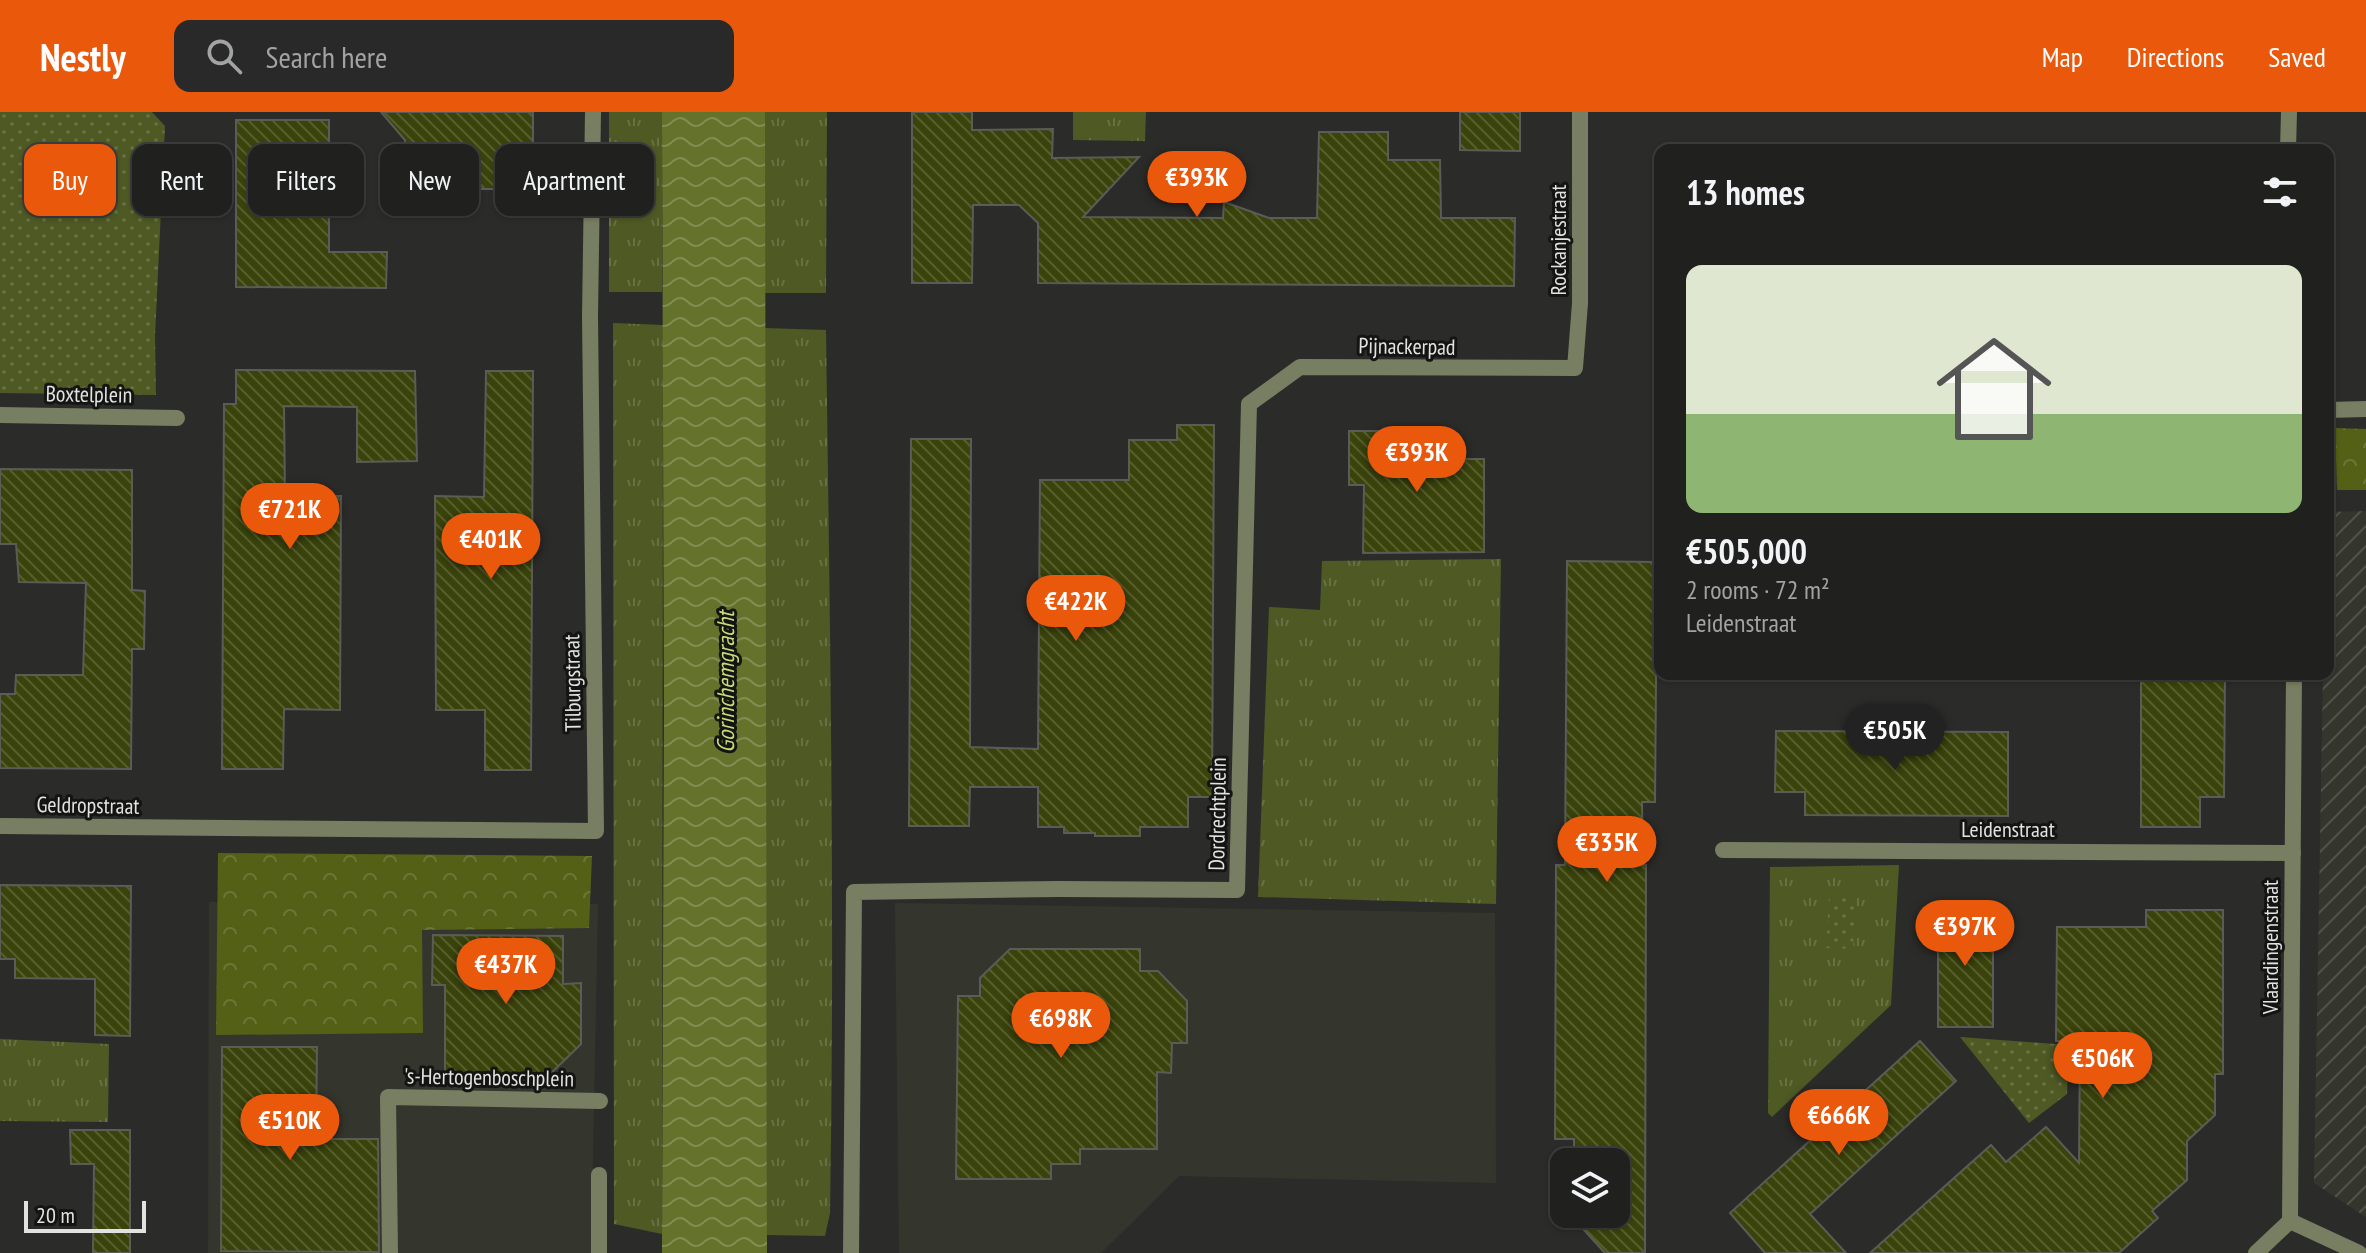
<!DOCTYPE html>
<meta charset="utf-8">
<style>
body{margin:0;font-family:"PT Sans Narrow",sans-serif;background:#282928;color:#f1f3f6;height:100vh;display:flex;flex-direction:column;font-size:30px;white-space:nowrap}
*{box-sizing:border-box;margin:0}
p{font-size:26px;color:#a2a3a4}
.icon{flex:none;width:44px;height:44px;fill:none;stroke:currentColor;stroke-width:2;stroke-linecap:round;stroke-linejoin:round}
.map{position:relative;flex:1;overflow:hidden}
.panel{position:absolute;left:1654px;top:32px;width:680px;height:536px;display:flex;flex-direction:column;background:#20211f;border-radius:16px;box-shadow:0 2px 6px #0004,0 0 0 2px #3d3e3d}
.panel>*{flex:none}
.top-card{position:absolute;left:24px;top:32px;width:760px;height:72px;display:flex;gap:16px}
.tools{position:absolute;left:1550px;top:1036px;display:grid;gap:16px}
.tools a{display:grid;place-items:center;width:80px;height:80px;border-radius:16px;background:#20211f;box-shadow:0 2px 6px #0004,0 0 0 2px #3d3e3d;font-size:40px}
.scale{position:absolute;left:24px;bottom:20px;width:122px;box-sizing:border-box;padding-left:8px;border:4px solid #e2e3e1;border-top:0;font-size:22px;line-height:28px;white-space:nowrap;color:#e2e3e1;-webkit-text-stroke:6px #141413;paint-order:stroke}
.price{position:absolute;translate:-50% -68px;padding:0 18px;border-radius:28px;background:#ea580c;color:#fff;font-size:26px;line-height:52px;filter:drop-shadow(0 2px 4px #0008)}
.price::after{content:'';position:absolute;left:50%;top:48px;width:24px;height:18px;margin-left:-12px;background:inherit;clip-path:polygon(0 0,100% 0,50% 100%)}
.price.current{background:#222;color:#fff}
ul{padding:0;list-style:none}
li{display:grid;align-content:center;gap:16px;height:424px;padding:0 32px}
li span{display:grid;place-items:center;height:248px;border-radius:16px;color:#555}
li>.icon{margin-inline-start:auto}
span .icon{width:144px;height:144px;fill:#fffc;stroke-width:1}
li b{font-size:34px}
h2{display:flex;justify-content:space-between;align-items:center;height:96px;padding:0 32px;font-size:34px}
.tag{padding:0 28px;border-radius:16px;background:#20211f;box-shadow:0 2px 6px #0004,0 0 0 2px #3d3e3d;font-size:28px;line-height:72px}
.tag.current{background:#ea580c;color:#fff}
header{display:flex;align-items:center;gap:48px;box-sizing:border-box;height:112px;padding:0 40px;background:#ea580c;color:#fff}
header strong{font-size:38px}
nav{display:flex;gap:44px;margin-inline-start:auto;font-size:28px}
.search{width:560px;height:72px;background:#282928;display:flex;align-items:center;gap:20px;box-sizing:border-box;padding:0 28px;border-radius:16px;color:#a2a3a4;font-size:30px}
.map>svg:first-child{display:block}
.built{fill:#34362d}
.industrial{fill:url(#industrial-furrows)}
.grass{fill:url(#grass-tufts)}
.forest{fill:url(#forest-crowns)}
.park{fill:url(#park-dots)}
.water{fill:url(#water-waves)}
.building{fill:url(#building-back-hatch);stroke:#5b5c58;stroke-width:2}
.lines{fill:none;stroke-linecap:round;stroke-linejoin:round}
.pedestrian{stroke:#777e61;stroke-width:16}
.minor{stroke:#777e61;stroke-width:16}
.labels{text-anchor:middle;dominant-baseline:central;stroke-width:6;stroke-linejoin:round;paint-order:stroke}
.street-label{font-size:22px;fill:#e2e3e1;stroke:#141413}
.water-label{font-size:24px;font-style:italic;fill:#c7dc78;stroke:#141413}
</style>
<header>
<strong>Nestly</strong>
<div class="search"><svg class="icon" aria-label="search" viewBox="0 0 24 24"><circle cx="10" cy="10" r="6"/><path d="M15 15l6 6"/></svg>Search here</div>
<nav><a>Map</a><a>Directions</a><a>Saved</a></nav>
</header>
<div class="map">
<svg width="2366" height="1141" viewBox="0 0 2366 1141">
<defs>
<pattern id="industrial-furrows" width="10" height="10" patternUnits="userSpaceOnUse" patternTransform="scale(2)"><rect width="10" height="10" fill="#34362d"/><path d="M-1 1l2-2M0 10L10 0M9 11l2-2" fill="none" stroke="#51534b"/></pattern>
<pattern id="grass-tufts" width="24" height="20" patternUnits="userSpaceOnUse" patternTransform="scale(2)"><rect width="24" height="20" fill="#4e5924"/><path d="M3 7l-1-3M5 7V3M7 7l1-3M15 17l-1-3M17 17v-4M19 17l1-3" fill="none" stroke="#677144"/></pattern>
<pattern id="forest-crowns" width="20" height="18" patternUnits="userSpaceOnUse" patternTransform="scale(2)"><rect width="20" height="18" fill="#536016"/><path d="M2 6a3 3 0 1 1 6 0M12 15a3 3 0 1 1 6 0" fill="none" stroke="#6b7738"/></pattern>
<pattern id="park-dots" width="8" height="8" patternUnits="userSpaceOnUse" patternTransform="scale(2)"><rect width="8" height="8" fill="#4e5924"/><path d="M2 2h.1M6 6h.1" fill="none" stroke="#677144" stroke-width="1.8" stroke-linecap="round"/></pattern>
<pattern id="water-waves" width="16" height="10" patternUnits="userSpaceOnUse" patternTransform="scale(2)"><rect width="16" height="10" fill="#65722b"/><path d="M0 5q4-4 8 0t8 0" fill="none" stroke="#828d54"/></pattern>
<pattern id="building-back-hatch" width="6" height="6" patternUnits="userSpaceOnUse" patternTransform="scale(2)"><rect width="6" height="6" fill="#3a430b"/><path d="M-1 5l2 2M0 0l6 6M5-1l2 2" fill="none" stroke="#565e2e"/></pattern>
</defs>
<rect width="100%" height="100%" fill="#2b2c29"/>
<g class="built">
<polygon points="209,790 598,792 591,1141 208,1141"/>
<polygon points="895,791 1495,801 1496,1071 1179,1064 1101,1141 899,1141"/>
</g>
<polygon class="industrial" points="2366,399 2366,1105 2314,1071 2323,562 2328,562 2328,400"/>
<g class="grass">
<rect x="609" y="0" width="53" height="180"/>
<polygon points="765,0 827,0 826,181 764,181"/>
<polygon points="1073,0 1146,0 1145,29 1073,28"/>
<polygon points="613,211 663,213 662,1122 614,1112"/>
<path d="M764,216l62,2c4,294 9,589 4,883l-5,23 -58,-1z"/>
<polygon points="1501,447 1496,792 1258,785 1269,495 1320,498 1322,449"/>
<polygon points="1899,753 1891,893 1772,1005 1768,1001 1770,755"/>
<polygon points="0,927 109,932 108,1010 0,1009"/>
</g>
<g class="forest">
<polygon points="2335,316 2366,317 2366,378 2337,378"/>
<polygon points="218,741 592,744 589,816 422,818 423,921 216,923"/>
</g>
<g class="park">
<polygon points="0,0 152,0 165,14 155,224 156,283 0,281"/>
<polygon points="1829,785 1856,786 1853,837 1826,836"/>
<polygon points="1960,925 2069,933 2067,982 2029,1011"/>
</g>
<polygon class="water" points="662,0 765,0 767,1141 662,1141 664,598"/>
<g class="building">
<polygon points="381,0 533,0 533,77 405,77 405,28"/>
<polygon points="912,0 972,0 972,18 1053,17 1052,46 1139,45 1083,105 1223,106 1224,90 1269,106 1317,106 1319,20 1388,20 1388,48 1440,48 1441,106 1515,106 1514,174 1038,171 1038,111 1019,93 973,93 972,171 912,171"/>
<polygon points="1460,0 1520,0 1520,39 1460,38"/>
<polygon points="236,8 329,8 329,140 387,140 386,176 236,175"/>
<polygon points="236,258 415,259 417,349 357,350 357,295 284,294 285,384 341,384 340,598 284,597 283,657 222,657 224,292 236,292"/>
<polygon points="486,259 533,259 531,658 485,658 485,598 436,598 435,384 484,385"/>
<polygon points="1177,313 1214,313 1212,685 1188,685 1188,715 1140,715 1140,724 1095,724 1095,721 1064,721 1064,715 1038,715 1038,675 970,675 969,714 909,714 911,327 971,327 970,635 1038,637 1040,368 1129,368 1129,328 1177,328"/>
<polygon points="1349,319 1440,319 1440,347 1484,347 1484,440 1363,441 1364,373 1349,373"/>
<polygon points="0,357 132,358 132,478 145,479 144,537 132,537 131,657 0,656 0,582 15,582 16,563 83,563 86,471 19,470 16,432 0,432"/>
<polygon points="1567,449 1657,450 1655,690 1642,690 1643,753 1646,753 1645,1141 1605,1141 1574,1107 1574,1102 1616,1102 1616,1050 1574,1050 1574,1027 1555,1027 1556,753 1565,753"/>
<polygon points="2141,562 2225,562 2224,685 2200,685 2200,715 2141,715"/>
<polygon points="1776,619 2008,620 2008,704 1805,703 1805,680 1775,680"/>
<polygon points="0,773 131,774 130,924 95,923 95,867 15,866 15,847 0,847"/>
<polygon points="1938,797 1993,798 1993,915 1938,915"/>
<polygon points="2146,798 2223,798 2223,962 2215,962 2215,1003 2187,1029 2187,1068 2152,1099 2158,1106 2119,1141 1870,1141 1991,1033 2006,1050 2046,1015 2079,1051 2080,929 2056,929 2057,815 2146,815"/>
<polygon points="433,823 563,824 563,872 581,871 581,932 541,971 481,971 481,962 445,962 445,873 432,873"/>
<polygon points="1010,837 1140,837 1140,859 1158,859 1187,889 1187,931 1172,931 1171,961 1157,960 1157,1037 1080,1037 1080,1052 1051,1052 1051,1067 956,1067 958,884 980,884 980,866"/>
<polygon points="1920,929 1956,969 1810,1102 1846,1141 1765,1141 1730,1101"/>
<polygon points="222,935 317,935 316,1027 378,1027 379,1140 221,1139"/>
<polygon points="70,1018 130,1018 130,1141 93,1141 94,1052 71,1052"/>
</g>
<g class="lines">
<polyline class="pedestrian" points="390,1141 388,985 600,989"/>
<g class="minor">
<polyline points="2288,38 2289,0"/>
<polyline points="2328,298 2366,297"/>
<polyline points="0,303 177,306"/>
<polyline points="0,714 596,719 590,205 593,0"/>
<polyline points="1723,738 2293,741"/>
<polyline points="2290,1109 2294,562"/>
<polyline points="599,1141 599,1063"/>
<polyline points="851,1141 854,780 1058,777 1237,778 1249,292 1300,255 1575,256 1580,191 1580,0"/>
<polyline points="2256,1141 2290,1109 2359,1141"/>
</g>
</g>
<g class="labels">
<g class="street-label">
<text transform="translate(1558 128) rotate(-90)">Rockanjestraat</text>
<text transform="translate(1407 234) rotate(1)">Pijnackerpad</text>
<text transform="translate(89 282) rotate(1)">Boxtelplein</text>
<text transform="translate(572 571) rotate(-91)">Tilburgstraat</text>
<text transform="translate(88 693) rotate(1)">Geldropstraat</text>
<text transform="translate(1217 702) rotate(-89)">Dordrechtplein</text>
<text x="2008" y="717">Leidenstraat</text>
<text transform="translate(2270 835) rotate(-90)">Vlaardingenstraat</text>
<text transform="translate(489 965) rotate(1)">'s-Hertogenboschplein</text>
</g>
<g class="water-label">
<text transform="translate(725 570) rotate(-90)">Gorinchemgracht</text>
</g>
</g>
</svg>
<div class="tools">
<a><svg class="icon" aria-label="layers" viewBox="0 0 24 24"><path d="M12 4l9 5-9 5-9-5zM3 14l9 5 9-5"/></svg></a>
</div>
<div class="scale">20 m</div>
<b class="price" style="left:1197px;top:107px">€393K</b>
<b class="price" style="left:1417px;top:382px">€393K</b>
<b class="price" style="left:290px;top:439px">€721K</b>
<b class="price" style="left:491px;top:469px">€401K</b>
<b class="price" style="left:1076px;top:531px">€422K</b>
<b class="price current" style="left:1895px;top:660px">€505K</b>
<b class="price" style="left:1607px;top:772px">€335K</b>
<b class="price" style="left:1965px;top:856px">€397K</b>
<b class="price" style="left:506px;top:894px">€437K</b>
<b class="price" style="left:1061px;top:948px">€698K</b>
<b class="price" style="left:2103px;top:988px">€506K</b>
<b class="price" style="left:1839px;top:1045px">€666K</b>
<b class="price" style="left:290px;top:1050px">€510K</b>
<div class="top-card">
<a class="tag current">Buy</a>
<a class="tag">Rent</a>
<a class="tag">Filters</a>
<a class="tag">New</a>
<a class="tag">Apartment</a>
</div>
<section class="panel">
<h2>13 homes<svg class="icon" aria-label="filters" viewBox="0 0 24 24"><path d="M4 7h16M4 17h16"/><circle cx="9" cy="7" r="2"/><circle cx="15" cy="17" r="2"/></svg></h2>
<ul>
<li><span style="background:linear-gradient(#dfe7d0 60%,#8fb573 0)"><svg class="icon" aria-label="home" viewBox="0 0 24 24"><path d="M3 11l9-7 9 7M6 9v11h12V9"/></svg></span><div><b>€505,000</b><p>2 rooms · 72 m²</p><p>Leidenstraat</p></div></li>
</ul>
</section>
</div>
